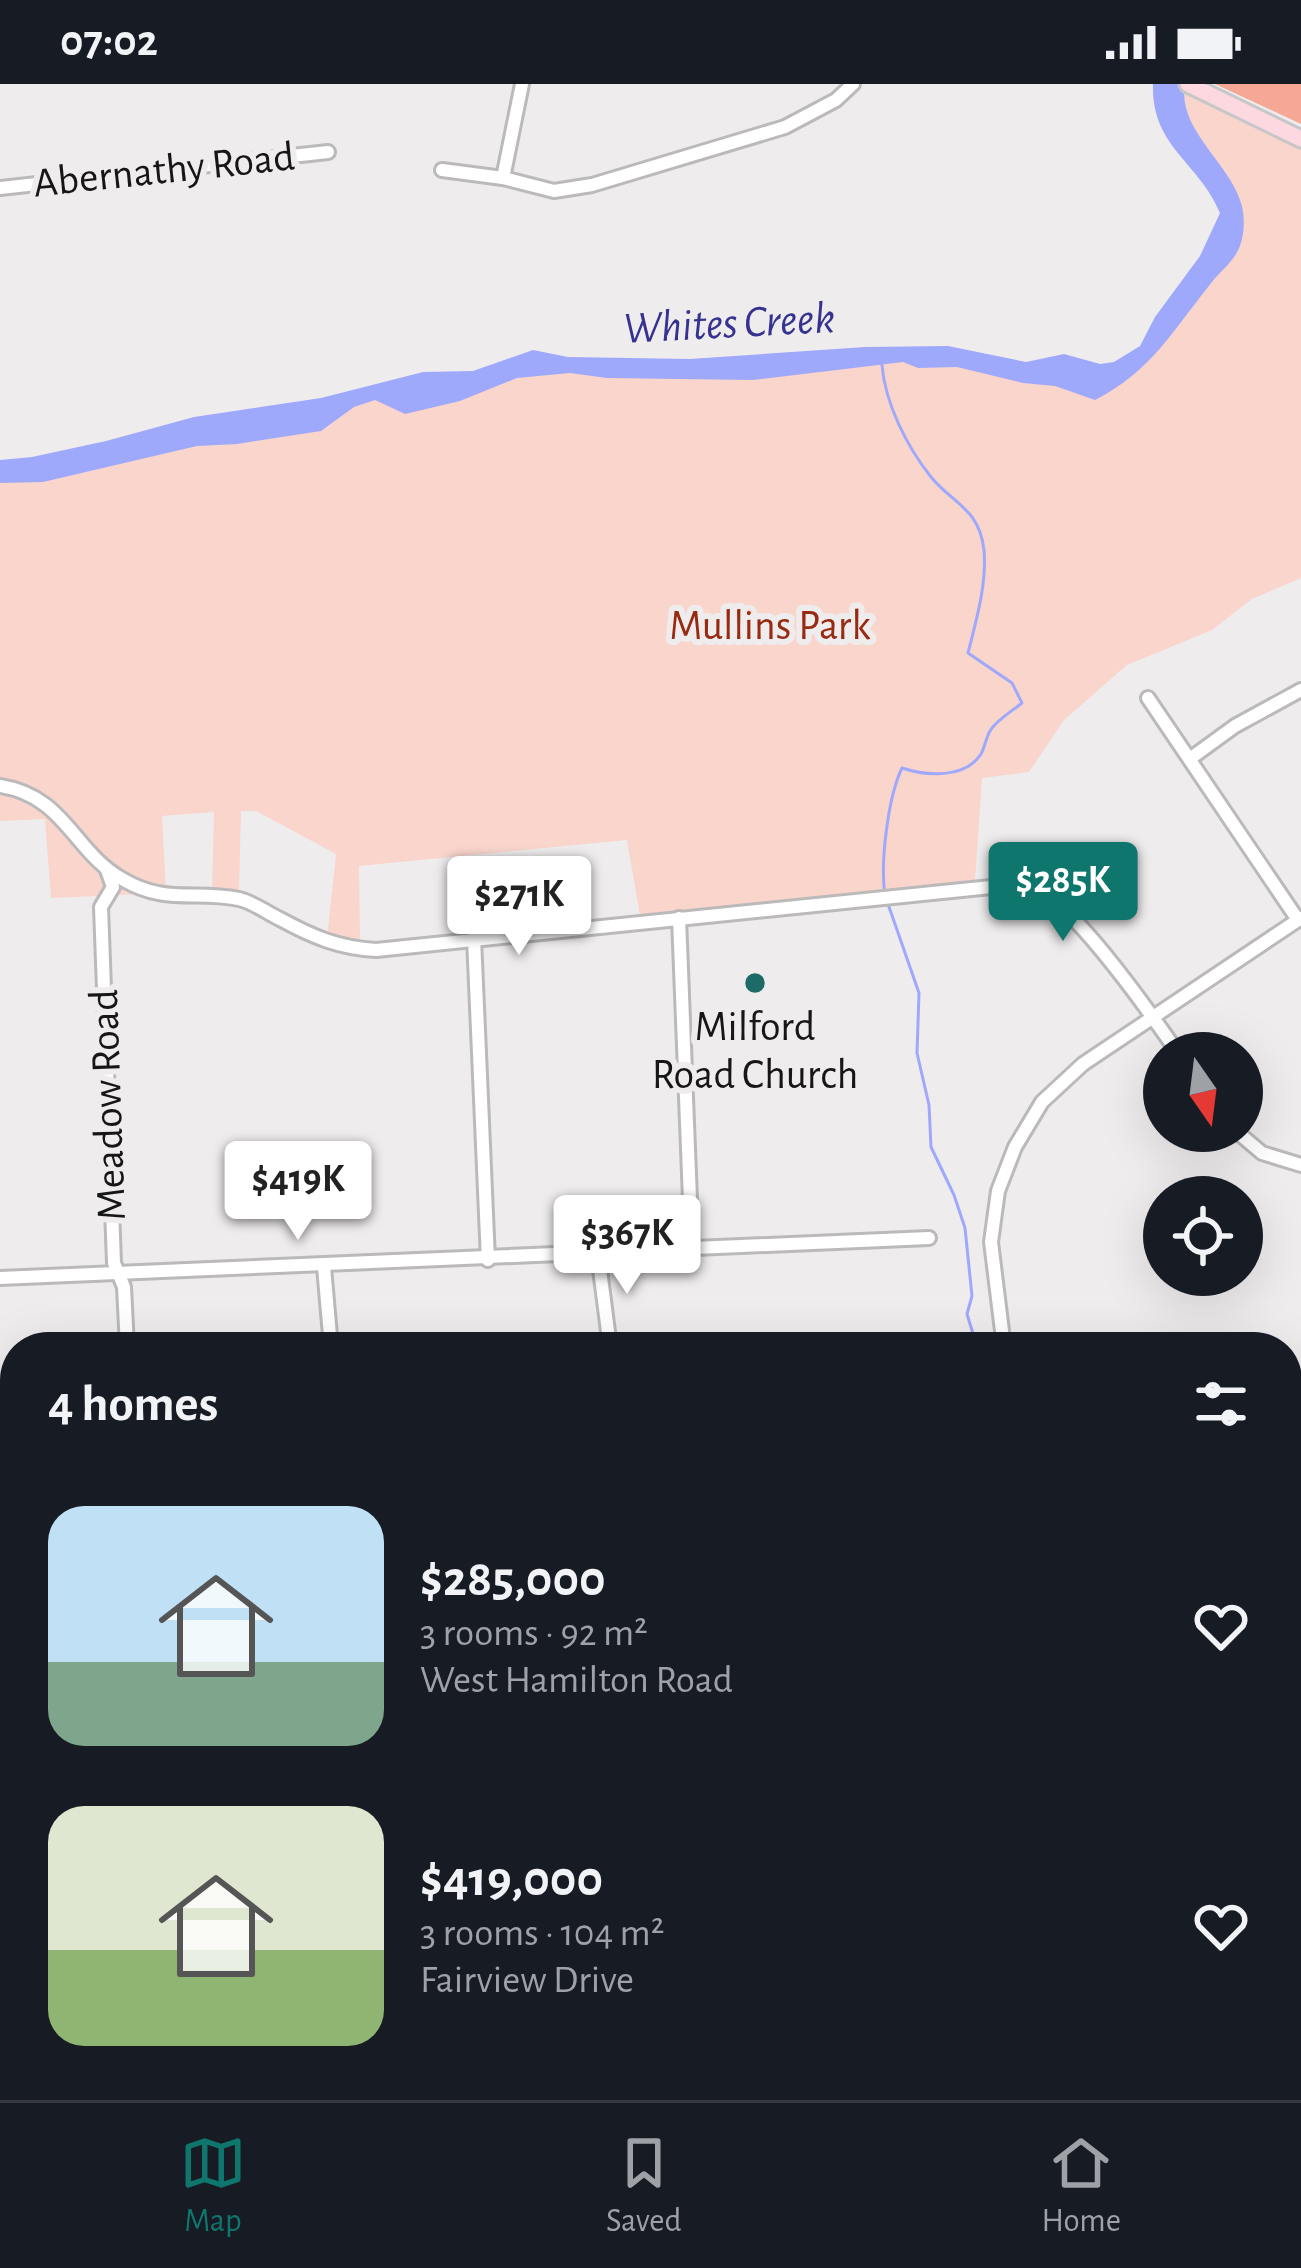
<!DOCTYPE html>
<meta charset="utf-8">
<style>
body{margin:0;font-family:"Alegreya Sans",sans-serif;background:#242831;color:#f1f3f6;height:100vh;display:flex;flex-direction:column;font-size:45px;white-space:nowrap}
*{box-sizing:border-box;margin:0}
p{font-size:39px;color:#9ea1a6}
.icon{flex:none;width:66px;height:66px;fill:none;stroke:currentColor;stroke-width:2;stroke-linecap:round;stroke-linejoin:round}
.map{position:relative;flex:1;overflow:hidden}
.details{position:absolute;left:0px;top:1248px;width:1302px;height:768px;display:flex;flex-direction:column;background:#171b24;border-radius:48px 48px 0 0;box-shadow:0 12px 48px #0002}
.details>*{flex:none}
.needle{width:78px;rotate:166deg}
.controls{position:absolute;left:1143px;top:948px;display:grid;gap:24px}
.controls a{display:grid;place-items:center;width:120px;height:120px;border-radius:50%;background:#171b24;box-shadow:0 12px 48px #0002;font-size:60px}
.price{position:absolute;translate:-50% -102px;padding:0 27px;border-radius:12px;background:#fff;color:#222;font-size:39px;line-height:78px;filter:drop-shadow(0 3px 6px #0008)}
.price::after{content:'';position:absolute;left:50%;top:72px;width:36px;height:27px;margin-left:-18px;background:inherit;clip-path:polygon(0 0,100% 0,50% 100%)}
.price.on{background:#0f766e;color:#fff}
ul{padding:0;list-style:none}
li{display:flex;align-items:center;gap:36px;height:300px;padding:0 48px}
li span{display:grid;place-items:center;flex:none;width:336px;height:240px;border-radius:36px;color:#555}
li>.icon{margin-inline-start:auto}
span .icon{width:144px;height:144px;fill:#fffc;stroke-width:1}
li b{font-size:51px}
h2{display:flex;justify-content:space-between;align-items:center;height:144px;padding:0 48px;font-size:51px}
.status{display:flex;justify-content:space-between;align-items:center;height:84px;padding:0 60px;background:#171b24;direction:ltr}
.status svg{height:33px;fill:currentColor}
.tab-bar{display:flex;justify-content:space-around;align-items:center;height:168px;border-top:3px solid #363941;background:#171b24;font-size:33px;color:#9ea1a6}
.tab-bar a{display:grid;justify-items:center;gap:6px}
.tab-bar .on{color:#0f766e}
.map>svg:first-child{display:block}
.green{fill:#f9d5cc}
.forest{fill:#f4a895}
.water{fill:#9fa9fb}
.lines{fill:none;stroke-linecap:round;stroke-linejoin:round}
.stream{stroke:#9fa9fb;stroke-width:3}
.minor-casing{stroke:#bcb9bb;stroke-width:18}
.major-casing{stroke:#c7c7c7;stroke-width:21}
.minor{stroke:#fff;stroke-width:12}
.major{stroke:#fdd8e0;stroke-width:15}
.poi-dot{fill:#1e6a67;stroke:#efecee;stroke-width:4.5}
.labels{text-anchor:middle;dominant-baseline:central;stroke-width:12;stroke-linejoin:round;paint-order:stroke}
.street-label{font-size:42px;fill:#171617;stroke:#efecee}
.park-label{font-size:42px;fill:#972a10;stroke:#efecee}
.poi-label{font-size:42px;fill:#171617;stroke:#efecee}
.water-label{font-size:45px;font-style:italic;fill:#363390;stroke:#efecee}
</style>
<div class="status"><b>07:02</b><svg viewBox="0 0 49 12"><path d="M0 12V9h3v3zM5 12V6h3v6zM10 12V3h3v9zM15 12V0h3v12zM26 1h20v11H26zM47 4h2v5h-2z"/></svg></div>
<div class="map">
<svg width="1301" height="2016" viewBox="0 0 1301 2016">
<rect width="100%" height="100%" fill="#efecee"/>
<polygon class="green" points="1182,5 1301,64 1301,494 1252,515 1212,546 1127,581 1064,636 1029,688 982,694 975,796 640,832 627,756 359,782 360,860 327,855 336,770 256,727 241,727 239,809 212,808 214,728 162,732 166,809 51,814 45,735 0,737 0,391 375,312 538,284 894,275 964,279 1054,294 1136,280 1236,116 1184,40"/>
<g class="forest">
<polygon points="1215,0 1301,0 1301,40"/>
<polygon points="0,1673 15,1673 15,1767 0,1763"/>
<polygon points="15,1952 15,2001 331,2001 305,2016 0,2016 0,1962"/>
<polygon points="649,2001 754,2001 756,2016 650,2016"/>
</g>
<path class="water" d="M1153,0h32c-8,44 42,77 55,116 6,15 5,40 -4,54 -6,10 -17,19 -24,28 -39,48 -60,89 -117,118l-40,-14 -32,-3 -66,-16 -39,1 -15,-6 -150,18 -146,-2 -37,-5 -53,5 -57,23 -55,13 -30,-14 -21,7 -33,24 -84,13 -40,2 -154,36 -43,1v-23l32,-3 74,-16 88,-24 127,-19 102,-26 50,-1 60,-21 35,7 122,2 175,-12 83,-1 78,16 38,-8 36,10 14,-2 26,-16 15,-29 45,-61 20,-43c-21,-51 -69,-66 -67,-129z"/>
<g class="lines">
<g class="stream">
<path d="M882,281c3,38 25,82 49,112 22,27 48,31 53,73 3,34 -8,71 -16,103l44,30 10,20c-10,8 -22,15 -30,25 -6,7 -6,17 -11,26 -16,25 -55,22 -79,14 -14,29 -22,95 -17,127"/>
<polyline points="888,820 919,909 917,969 929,1021 931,1063 954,1111 965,1144 972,1212 967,1230 977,1263"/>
<polyline points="1287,1808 1301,1828"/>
</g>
<defs>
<g id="minor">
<polyline points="442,86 503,94 554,107 592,101 785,43 836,16 853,0"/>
<polyline points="503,94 522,0"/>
<polyline points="0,104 328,68"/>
<polyline points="1148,614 1298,836"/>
<polyline points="1191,674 1235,642 1301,606"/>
<path d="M0,702c65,10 73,65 122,93 44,26 72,11 117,20 14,3 28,14 41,20 33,18 59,29 96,31l615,-63c19,-1 38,0 55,9 35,19 107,121 132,157"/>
<polyline points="107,786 113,803 101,823 114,1179 124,1203 127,1263"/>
<polyline points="679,834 692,1167"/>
<polyline points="474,854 488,1176"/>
<polyline points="1236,1047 1262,1069 1301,1081"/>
<polyline points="598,1170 610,1263"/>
<polyline points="324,1183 331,1263"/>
<polyline points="0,1194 929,1154"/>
<polyline points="1004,1263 991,1158 998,1107 1015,1063 1042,1018 1083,980 1301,834"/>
<polyline points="1287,1318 1301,1325"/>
<polyline points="0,1661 15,1661"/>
<polyline points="1287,1729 1301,1724"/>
<polyline points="1287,1853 1301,1867"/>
<polyline points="1006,2001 1008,2016"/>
<polyline points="536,2016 573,2001"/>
<polyline points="1144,2016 1147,2001"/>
</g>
<polyline id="major" points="1188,0 1301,55"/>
</defs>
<use href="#minor" class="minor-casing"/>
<use href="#major" class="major-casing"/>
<use href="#minor" class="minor"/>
<use href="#major" class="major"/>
</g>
<circle class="poi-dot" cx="755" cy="899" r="12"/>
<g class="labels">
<g class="street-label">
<text transform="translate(164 86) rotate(-6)">Abernathy Road</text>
<text transform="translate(108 1021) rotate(-92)">Meadow Road</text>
</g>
<g class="park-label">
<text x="770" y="542">Mullins Park</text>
</g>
<g class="poi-label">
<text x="755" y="943">Milford<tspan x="755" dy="48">Road Church</tspan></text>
</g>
<g class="water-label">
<text transform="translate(729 240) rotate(-3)">Whites Creek</text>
</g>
</g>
</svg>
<div class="controls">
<a><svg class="needle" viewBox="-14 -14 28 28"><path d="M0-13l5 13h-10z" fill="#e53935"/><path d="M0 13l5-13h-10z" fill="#9ea1a6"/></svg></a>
<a><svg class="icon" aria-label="locate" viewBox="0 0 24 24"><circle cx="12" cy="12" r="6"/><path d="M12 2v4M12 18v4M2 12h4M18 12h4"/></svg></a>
</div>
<b class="price on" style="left:1063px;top:860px">$285K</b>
<b class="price" style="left:519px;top:874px">$271K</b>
<b class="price" style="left:298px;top:1159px">$419K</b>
<b class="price" style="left:627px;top:1213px">$367K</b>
<section class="details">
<h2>4 homes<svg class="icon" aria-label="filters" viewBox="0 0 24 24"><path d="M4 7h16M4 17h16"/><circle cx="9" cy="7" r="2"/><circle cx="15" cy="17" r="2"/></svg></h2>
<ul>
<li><span style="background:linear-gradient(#bfe0f5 65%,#7fa58c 0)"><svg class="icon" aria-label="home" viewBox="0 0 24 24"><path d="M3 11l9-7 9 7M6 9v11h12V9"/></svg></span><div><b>$285,000</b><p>3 rooms · 92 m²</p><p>West Hamilton Road</p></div><svg class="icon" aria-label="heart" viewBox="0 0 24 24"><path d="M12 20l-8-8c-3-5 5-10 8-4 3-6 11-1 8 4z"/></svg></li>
<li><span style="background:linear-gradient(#dfe7d0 60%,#8fb573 0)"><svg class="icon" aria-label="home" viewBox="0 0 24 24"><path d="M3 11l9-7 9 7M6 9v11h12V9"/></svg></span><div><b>$419,000</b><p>3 rooms · 104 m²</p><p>Fairview Drive</p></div><svg class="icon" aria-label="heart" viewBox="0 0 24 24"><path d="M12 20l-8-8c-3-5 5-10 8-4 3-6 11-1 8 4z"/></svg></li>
</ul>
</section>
</div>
<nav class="tab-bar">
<a class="on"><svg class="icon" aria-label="map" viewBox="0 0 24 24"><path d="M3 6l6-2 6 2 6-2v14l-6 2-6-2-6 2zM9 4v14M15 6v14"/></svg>Map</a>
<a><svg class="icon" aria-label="saved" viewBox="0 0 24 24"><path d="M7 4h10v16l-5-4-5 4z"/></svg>Saved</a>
<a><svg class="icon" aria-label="home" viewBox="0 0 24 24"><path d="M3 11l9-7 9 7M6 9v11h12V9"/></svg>Home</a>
</nav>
